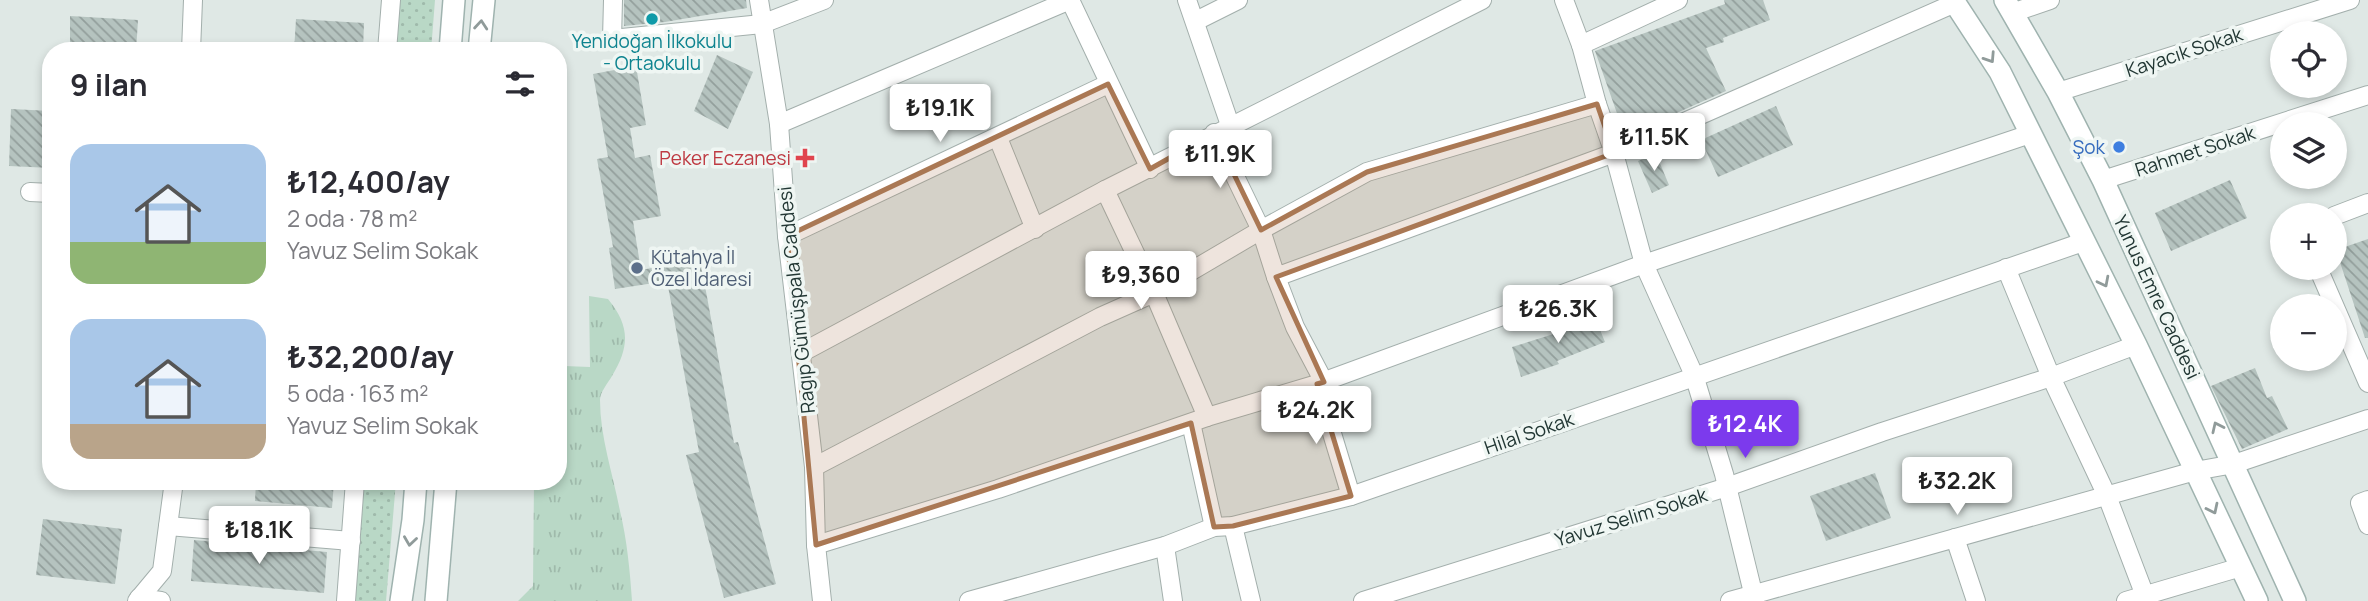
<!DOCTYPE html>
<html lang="tr">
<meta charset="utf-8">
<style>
body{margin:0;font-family:Manrope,sans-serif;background:#f2f2f3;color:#2b2b33;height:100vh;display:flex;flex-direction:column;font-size:26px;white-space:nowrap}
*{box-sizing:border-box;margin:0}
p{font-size:23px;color:#7c7c81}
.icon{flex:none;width:38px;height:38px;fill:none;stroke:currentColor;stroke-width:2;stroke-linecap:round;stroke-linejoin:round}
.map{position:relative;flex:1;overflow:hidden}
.side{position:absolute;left:42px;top:42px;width:525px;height:448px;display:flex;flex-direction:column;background:#fff;border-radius:28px;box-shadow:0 4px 10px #0003}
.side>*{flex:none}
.buttons{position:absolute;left:2270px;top:21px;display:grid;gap:14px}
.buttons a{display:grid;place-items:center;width:77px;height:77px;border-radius:50%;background:#fff;box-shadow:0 4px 10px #0003;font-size:35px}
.price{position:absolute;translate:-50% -60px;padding:0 16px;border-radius:7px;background:#fff;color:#222;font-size:23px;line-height:46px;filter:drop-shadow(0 2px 4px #0008)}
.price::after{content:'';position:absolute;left:50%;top:42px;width:21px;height:16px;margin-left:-10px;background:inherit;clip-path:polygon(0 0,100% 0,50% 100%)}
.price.on{background:#7c3aed;color:#fff}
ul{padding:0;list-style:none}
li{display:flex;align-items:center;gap:21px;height:175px;padding:0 28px}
li span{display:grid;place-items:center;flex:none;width:196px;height:140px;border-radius:21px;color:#555}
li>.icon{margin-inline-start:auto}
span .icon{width:84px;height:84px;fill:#fffc;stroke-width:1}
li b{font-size:30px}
h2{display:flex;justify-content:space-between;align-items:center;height:84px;padding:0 28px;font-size:30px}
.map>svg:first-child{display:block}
.grass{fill:url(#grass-tufts)}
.park{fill:url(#park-dots)}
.building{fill:url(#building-back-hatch)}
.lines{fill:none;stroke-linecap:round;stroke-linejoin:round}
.street-casing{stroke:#a3afac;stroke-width:20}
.secondary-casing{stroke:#9fb3af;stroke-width:24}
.street{stroke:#fff;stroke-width:18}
.secondary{stroke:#fff;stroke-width:21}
.oneway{stroke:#909b9a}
.marked{fill:#aa7854;fill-opacity:0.2;stroke:#aa7854;stroke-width:5;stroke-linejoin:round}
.culture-dot{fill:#0f9aa8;stroke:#eff6f3;stroke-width:2.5}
.shop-dot{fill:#3f7fe0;stroke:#eff6f3;stroke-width:2.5}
.health-dot{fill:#e0444e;stroke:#eff6f3;stroke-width:2.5}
.service-dot{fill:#5c6f8a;stroke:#eff6f3;stroke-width:2.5}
.labels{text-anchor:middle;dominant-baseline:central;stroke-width:7;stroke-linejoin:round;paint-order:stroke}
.culture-label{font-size:19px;fill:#0d838f;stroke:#eff6f3}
.street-label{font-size:19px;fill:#223734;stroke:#eff6f3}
.shop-label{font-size:19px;fill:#366cbe;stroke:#eff6f3;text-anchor:end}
.health-label{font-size:19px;fill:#be3a42;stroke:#eff6f3;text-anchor:end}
.service-label{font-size:19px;fill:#4e5e75;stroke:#eff6f3;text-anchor:start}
</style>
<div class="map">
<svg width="2368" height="601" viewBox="0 0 2368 601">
<defs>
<pattern id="grass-tufts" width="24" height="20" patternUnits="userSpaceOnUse" patternTransform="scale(1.75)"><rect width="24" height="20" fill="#b9d8c6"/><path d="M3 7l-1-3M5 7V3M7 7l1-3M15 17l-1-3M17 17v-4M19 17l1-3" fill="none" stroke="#9fbaab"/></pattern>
<pattern id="park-dots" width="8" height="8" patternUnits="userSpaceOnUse" patternTransform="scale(1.75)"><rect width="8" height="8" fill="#b9d8c6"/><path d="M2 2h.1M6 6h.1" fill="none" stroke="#9fbaab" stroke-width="1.8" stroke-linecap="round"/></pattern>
<pattern id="building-back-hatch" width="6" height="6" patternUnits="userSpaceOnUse" patternTransform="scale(1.75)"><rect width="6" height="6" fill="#b5c3bf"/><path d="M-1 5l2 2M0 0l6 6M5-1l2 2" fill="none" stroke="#939f9c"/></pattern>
</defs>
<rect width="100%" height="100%" fill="#dfe8e5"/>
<path class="grass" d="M589,296l19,3c22,27 22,47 4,77 -4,7 -12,16 -12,24 0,37 13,74 20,111 7,29 10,60 12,90h-114l15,-15 1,-105h24v-57h4l2,-58 26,1z"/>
<g class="park">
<polygon points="394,0 435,0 431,51 391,51"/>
<polygon points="362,481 396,481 386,601 354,601"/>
</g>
<g class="building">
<polygon points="624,0 746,0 747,8 665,22 624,26"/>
<polygon points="1724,0 1763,0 1770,20 1723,38 1724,42 1706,48 1726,91 1625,136 1595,51 1725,4"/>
<polygon points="70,16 138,20 136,51 70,51"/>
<polygon points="296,19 364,23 363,51 294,51"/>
<polygon points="717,55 753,72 728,129 694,111"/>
<polygon points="636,66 646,125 630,128 635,158 650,155 661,216 633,221 641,270 700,259 734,443 738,442 776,584 724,598 686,455 699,452 667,281 615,289 609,248 613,247 597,159 608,157 593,74"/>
<polygon points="1776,106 1793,145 1718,177 1701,140"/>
<polygon points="11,109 51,111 51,168 9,166"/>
<polygon points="1656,154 1669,185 1652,193 1638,161"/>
<polygon points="2230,180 2247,218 2171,251 2155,213"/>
<polygon points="2368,239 2368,338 2365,338 2336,250"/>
<polygon points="1593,313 1605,342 1557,361 1559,364 1521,377 1512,347 1560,332 1558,327"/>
<polygon points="2255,368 2267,398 2272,396 2288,429 2242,449 2211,386"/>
<polygon points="1875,473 1891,518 1826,541 1810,496"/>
<polygon points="256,481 334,481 332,508 255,501"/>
<polygon points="43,519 122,529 115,584 36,575"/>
<polygon points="194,540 327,552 324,593 191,581"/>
</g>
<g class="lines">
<defs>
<g id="street">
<polyline points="613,0 612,39 762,24 824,0"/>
<polyline points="759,0 779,124 787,236 814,467 816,545 822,601"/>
<polyline points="1070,0 1150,169"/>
<polyline points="1187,0 1230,125"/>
<polyline points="1564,0 1581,45 1597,104 1614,153 1644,264 1694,375 1724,474 1755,601"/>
<polyline points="2012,13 2050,0"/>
<polyline points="1196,21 1238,0"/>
<polyline points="1581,45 1678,0"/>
<polyline points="191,51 193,0"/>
<polyline points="387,51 391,0"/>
<polyline points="2058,92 2350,0"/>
<polyline points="1597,104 1367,172 1261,230 1276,277 1614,153 1955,3"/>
<polyline points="779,124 1070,0"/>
<polyline points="998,138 1035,229"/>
<polyline points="2103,180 2368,95"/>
<polyline points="1105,190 1154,293 1207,417"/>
<polyline points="30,192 51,193"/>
<polyline points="2334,216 2368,203"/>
<polyline points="787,236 1108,84"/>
<polyline points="2006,268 2051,377 2107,496 2147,601"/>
<polyline points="2318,268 2368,383"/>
<polyline points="1276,277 1295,327 1324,382"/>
<polyline points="801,353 1105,190 1482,0"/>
<polyline points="1317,384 1351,496"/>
<polyline points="1191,423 1214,527"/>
<polyline points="814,467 1100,317 1154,293 1261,230 1214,133"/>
<polyline points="2368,500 2360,503 2368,525"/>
<polyline points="168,526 351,541"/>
<polyline points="1233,526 1251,601"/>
<polyline points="1955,538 1976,601"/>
<polyline points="816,545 998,489 1207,417 1317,384 1644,264 2030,134"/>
<polyline points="1165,546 1173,601"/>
<polyline points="139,598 161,601"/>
<polyline points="137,601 162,571 174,481"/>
<polyline points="346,601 355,481"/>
<polyline points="969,601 1165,546 1214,527 1233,526 1351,496 2083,242"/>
<polyline points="1363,601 1727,487 1882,432 2051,377 2136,345"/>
<polyline points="1730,601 2195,471 2234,464 2368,419"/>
<polyline points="2126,601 2241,567"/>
</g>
<g id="secondary">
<polyline points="1953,0 2000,72 2136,345 2257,601"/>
<polyline points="2005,0 2058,92 2103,180 2295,601"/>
<polyline points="450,51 454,0"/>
<polyline points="479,51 484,0"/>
<polyline points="401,601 413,520 416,481"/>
<polyline points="436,601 446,481"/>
</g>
</defs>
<use href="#street" class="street-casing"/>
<use href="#secondary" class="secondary-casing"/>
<use href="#street" class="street"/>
<use href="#secondary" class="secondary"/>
</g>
<defs><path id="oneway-chevron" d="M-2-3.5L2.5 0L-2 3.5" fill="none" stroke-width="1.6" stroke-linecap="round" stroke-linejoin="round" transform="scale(1.75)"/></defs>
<g class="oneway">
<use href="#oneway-chevron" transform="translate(481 25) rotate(-85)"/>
<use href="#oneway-chevron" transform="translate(1990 58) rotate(57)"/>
<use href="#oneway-chevron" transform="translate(2104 282) rotate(63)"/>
<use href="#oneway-chevron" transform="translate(2217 427) rotate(-115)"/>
<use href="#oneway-chevron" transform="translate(2213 509) rotate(64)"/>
<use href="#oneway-chevron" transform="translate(410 541) rotate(98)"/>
</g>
<path class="marked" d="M1108,84l42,85 64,-36 47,97 106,-58 230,-68 17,49 -338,124 48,105 -7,2 34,112 -118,30 -19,1 -23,-104 -375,122 -29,-309z"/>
<circle class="culture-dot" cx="652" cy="19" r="7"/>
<circle class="shop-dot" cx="2119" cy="147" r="7"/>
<path class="health-dot" d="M801.5 147.5h7v7h7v7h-7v7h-7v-7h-7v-7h7z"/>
<circle class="service-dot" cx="637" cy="268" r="7"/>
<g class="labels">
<g class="culture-label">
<text x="652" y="41">Yenidoğan İlkokulu<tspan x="652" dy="22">- Ortaokulu</tspan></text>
</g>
<g class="street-label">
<text transform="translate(2184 52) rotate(-18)">Kayacık Sokak</text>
<text transform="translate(2195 151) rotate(-18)">Rahmet Sokak</text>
<text transform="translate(2157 297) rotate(65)">Yunus Emre Caddesi</text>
<text transform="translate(796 300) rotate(-96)">Ragıp Gümüşpala Caddesi</text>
<text transform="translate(1529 433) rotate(-19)">Hilal Sokak</text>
<text transform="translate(1631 517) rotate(-17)">Yavuz Selim Sokak</text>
</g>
<g class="shop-label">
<text x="2105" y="147">Şok</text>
</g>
<g class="health-label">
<text x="791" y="158">Peker Eczanesi</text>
</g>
<g class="service-label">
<text x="651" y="257">Kütahya İl<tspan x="651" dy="22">Özel İdaresi</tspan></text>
</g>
</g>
</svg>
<div class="buttons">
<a><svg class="icon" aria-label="locate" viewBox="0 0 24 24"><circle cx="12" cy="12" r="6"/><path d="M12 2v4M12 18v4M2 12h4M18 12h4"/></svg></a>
<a><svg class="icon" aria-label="layers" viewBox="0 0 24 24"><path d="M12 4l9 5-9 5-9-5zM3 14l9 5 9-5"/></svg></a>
<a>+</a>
<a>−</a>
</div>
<b class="price" style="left:940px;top:144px">₺19.1K</b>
<b class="price" style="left:1654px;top:173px">₺11.5K</b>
<b class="price" style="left:1220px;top:190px">₺11.9K</b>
<b class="price" style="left:1141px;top:311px">₺9,360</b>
<b class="price" style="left:1558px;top:345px">₺26.3K</b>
<b class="price" style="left:1316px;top:446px">₺24.2K</b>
<b class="price on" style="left:1745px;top:460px">₺12.4K</b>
<b class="price" style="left:1957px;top:517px">₺32.2K</b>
<b class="price" style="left:259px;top:566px">₺18.1K</b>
<section class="side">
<h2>9 ilan<svg class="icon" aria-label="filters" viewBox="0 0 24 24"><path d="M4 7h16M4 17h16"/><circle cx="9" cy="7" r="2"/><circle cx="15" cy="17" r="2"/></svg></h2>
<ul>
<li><span style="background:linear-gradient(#a9c7e8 70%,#8fb573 0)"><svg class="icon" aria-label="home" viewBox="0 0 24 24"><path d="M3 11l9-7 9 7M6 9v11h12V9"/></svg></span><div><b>₺12,400/ay</b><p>2 oda · 78 m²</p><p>Yavuz Selim Sokak</p></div></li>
<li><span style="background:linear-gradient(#a9c7e8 75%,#b9a48a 0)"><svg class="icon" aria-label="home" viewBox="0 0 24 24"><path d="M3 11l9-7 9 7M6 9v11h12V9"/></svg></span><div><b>₺32,200/ay</b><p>5 oda · 163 m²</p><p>Yavuz Selim Sokak</p></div></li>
</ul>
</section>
</div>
